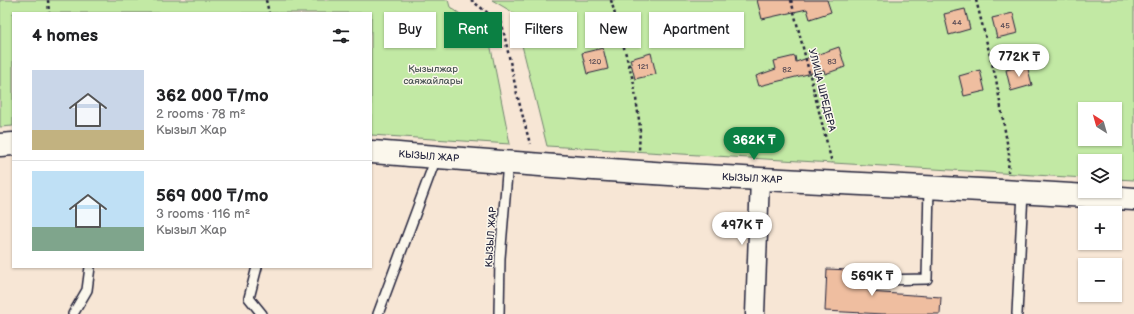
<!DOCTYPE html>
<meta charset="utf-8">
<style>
body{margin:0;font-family:"Balsamiq Sans",sans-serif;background:#f2f2f2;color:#202124;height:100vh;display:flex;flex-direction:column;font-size:15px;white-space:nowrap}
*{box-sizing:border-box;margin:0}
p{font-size:13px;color:#757577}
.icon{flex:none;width:22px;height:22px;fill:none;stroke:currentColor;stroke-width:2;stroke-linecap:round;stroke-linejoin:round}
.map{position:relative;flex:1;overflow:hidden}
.drawer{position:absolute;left:12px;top:12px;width:360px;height:256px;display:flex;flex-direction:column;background:#fff;border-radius:0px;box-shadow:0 1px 3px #0004}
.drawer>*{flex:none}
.banner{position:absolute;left:384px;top:12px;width:380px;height:36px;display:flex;gap:8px}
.needle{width:26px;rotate:323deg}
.controls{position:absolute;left:1078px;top:102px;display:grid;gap:8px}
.controls a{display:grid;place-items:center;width:44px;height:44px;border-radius:0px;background:#fff;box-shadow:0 1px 3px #0004;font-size:20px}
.price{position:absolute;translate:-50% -34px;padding:0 9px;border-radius:14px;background:#fff;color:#222;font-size:13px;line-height:26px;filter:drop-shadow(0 1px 2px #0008)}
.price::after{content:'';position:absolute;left:50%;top:24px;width:12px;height:9px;margin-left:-6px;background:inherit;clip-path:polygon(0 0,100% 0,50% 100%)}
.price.current{background:#0b8043;color:#fff}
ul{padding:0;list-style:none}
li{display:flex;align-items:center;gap:12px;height:100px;padding:0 20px}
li+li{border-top:1px solid #e0e0e0}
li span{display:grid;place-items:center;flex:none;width:112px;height:80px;border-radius:0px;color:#555}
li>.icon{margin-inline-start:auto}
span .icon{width:48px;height:48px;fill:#fffc;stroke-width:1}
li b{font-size:17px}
h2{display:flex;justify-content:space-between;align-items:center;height:48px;padding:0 20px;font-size:17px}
.pill{padding:0 14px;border-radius:0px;background:#fff;box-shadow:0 1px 3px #0004;font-size:14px;line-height:36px}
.pill.current{background:#0b8043;color:#fff}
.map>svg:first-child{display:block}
.green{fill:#c2e9a4;stroke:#728670;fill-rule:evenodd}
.building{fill:#efbea0;stroke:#22223b}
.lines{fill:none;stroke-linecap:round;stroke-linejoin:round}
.service-casing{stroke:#22223b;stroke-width:12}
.minor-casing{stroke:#22223b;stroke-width:21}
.secondary-casing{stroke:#22223b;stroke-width:25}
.path{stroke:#22223b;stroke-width:2.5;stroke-dasharray:3 3;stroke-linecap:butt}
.service{stroke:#fbf7ec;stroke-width:9}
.minor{stroke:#fbf7ec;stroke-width:18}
.secondary{stroke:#fbf7ec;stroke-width:22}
.labels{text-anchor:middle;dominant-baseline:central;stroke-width:3;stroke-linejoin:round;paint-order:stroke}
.number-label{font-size:8px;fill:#554954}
.park-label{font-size:10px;fill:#4a5455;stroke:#fbf7ec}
.street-label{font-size:10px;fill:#22223b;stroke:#fbf7ec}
</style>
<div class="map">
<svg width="1134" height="314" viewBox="0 0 1134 314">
<rect width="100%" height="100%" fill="#f7e6d5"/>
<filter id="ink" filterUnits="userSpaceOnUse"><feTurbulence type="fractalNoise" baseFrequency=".025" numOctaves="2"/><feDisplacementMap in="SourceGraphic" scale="8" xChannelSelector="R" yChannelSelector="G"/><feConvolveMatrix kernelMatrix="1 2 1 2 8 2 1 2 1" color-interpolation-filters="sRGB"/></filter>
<g filter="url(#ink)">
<g class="green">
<polygon points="0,0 448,0 450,7 488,33 510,144 371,135 371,13 13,13 13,126 0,127"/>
<path d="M492,0h642v180l-19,-1v-18h-30v17l-538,-32 -33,-133zM1085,109h30v30h-30z"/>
</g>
<g class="building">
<polygon points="757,0 827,0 831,12 810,19 807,9 762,19"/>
<polygon points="965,9 970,29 949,35 944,14"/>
<polygon points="1013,13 1018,33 997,38 992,18"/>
<polygon points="839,47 845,67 825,74 824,70 759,86 756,76 776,69 774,61 795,56 796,62"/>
<polygon points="603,48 608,69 587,74 582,53"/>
<polygon points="651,53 656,74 635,79 630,59"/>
<polygon points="1027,65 1032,85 1011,91 1006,70"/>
<polygon points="980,70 985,91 964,96 959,76"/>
<polygon points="827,269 870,271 869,292 941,297 940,314 883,314 825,311"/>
</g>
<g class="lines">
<defs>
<g id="service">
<polyline points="257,267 249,298 262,314"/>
<polyline points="877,280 927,279 929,187"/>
<polyline points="73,314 87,290 90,267"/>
<polyline points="378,314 436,158"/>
<polyline points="499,314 500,258 508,162"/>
<polyline points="1017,314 1023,192"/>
</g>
<polyline id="minor" points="755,314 760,179"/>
<g id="secondary">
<polyline points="0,145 13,144"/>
<path id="s1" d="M371,152c94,7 189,15 283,21 160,10 320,15 480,26"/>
</g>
</defs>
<use href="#service" class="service-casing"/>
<use href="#minor" class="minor-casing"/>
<use href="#secondary" class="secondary-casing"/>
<g class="path">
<polyline points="48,0 49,13"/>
<polyline points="266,0 269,13"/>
<polyline points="471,0 502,24 517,94 530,144"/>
<polyline points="611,0 634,84 640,127 639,151"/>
<polyline points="791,0 832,163"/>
<polyline points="976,0 996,79 1009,154 1008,172"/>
</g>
<use href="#service" class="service"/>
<use href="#minor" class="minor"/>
<use href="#secondary" class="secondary"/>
</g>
</g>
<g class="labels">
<g class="number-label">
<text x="957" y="22">44</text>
<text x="1005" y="25">45</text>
<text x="595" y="61">120</text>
<text x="832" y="61">83</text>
<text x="643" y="66">121</text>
<text x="787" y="69">82</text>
</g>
<g class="park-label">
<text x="433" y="69">Қызылжар<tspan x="433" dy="12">саяжайлары</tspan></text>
</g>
<g class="street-label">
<text transform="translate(822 90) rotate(76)">УЛИЦА ШРЕДЕРА</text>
<text stroke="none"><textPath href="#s1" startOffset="58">КЫЗЫЛ ЖАР</textPath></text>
<text stroke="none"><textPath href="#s1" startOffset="382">КЫЗЫЛ ЖАР</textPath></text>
<text transform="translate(491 237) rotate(-86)">КЫЗЫЛ ЖАР</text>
</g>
</g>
</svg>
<div class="controls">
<a><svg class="needle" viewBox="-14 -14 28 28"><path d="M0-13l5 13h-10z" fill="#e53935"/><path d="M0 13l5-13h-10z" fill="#757577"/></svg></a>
<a><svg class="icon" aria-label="layers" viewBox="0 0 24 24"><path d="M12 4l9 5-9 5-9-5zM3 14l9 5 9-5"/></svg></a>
<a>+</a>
<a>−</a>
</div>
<b class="price" style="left:1019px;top:78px">772K ₸</b>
<b class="price current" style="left:754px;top:161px">362K ₸</b>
<b class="price" style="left:742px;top:246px">497K ₸</b>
<b class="price" style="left:872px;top:297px">569K ₸</b>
<div class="banner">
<a class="pill">Buy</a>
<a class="pill current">Rent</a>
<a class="pill">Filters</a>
<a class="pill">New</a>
<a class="pill">Apartment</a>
</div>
<section class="drawer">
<h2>4 homes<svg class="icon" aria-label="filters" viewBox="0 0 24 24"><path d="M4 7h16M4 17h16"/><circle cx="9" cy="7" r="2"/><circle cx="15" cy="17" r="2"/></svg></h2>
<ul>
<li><span style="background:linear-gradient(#c9d6e8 75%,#c2b280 0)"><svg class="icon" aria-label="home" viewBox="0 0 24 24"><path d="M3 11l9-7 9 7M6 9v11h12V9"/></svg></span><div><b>362 000 ₸/mo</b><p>2 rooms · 78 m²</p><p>Кызыл Жар</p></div></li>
<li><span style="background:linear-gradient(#bfe0f5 70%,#7fa58c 0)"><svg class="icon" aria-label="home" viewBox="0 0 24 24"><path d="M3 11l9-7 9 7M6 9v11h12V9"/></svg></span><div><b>569 000 ₸/mo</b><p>3 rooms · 116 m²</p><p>Кызыл Жар</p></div></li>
</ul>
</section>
</div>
